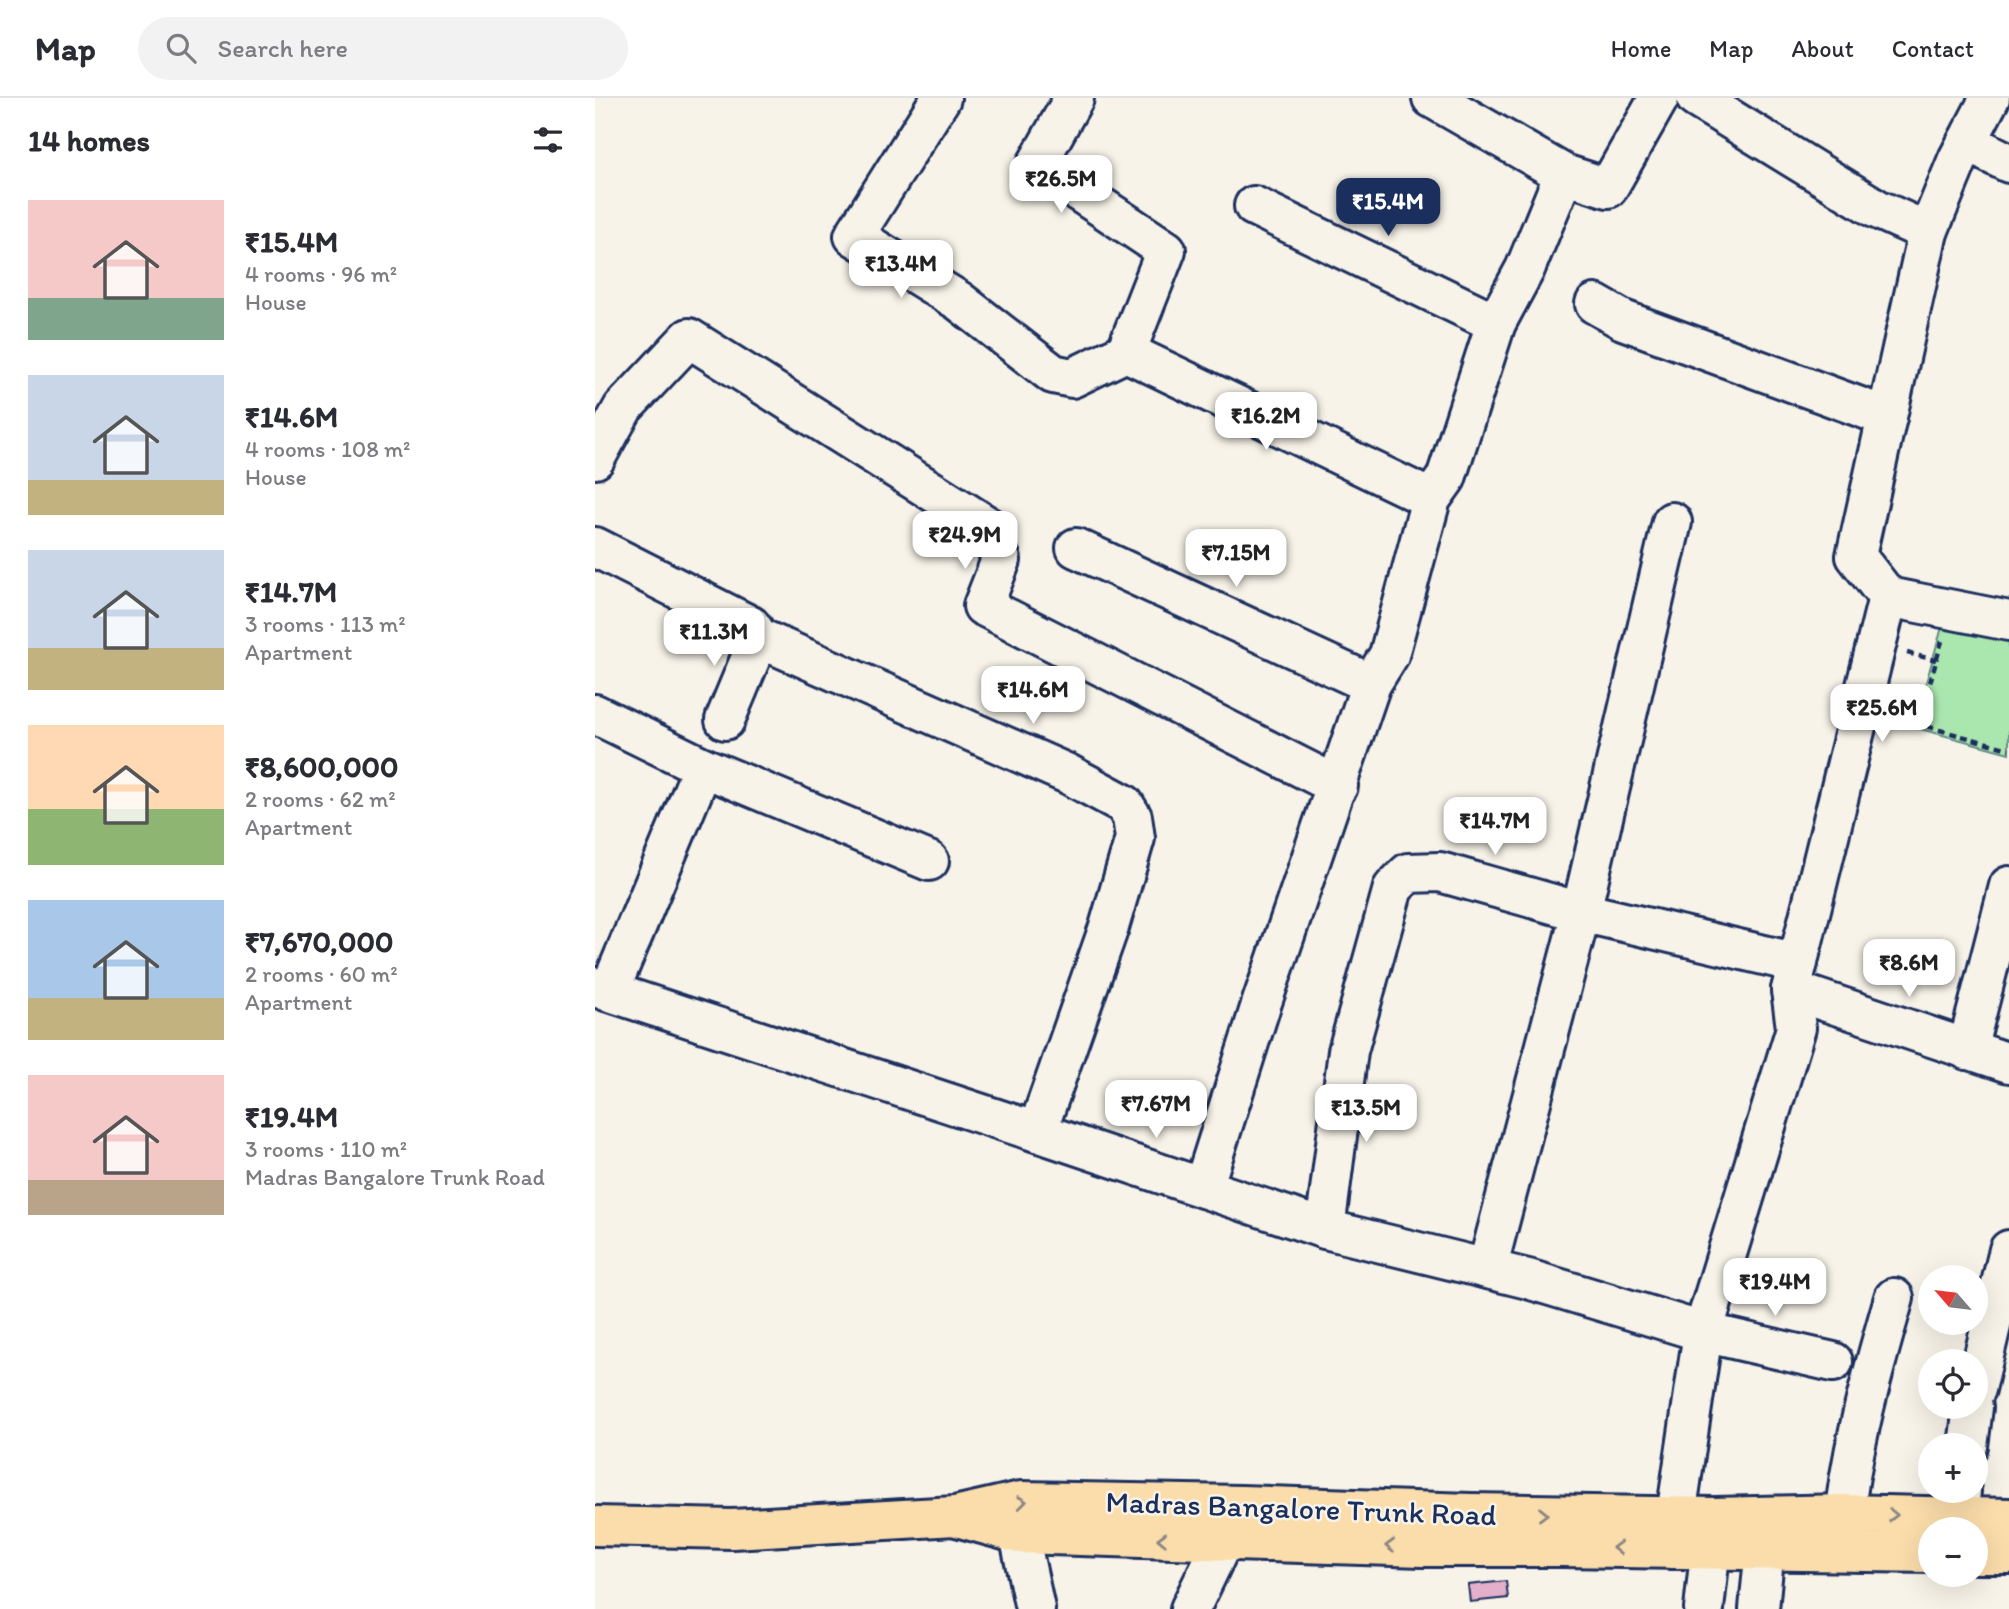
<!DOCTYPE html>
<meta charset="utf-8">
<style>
body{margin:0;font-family:Itim,sans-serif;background:#f2f2f3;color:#2b2b33;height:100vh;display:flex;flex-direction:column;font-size:26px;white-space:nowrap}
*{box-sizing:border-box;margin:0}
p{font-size:23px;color:#7c7c81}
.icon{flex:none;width:38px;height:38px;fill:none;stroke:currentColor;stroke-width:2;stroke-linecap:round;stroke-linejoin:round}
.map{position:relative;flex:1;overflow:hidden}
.details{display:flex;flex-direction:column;background:#fff;width:595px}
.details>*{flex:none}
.needle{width:46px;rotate:298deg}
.buttons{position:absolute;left:1323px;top:1167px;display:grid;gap:14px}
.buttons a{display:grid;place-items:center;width:70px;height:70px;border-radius:50%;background:#fff;box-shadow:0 7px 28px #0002;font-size:35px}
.price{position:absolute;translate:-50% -60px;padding:0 16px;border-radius:14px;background:#fff;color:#222;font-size:23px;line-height:46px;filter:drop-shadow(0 2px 4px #0008)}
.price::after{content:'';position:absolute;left:50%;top:42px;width:21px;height:16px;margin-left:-10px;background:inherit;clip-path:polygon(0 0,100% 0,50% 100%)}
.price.active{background:#1b2f5e;color:#fff}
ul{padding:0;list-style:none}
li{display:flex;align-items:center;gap:21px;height:175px;padding:0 28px}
li span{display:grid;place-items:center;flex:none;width:196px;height:140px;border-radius:0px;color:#555}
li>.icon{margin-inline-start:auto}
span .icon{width:84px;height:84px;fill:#fffc;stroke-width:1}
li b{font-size:30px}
h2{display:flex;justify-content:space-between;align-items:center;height:84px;padding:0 28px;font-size:30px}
header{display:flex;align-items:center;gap:42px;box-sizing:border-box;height:98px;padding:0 35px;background:#fff;border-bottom:2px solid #e1e1e2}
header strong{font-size:33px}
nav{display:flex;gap:38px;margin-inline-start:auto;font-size:24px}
.search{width:490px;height:63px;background:#f2f2f3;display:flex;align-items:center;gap:18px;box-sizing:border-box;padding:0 24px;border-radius:38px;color:#7c7c81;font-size:26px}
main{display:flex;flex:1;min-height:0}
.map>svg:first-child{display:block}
.green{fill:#aae7ae;stroke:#628b86;stroke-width:2}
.building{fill:#e3afca;stroke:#1b2f5e;stroke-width:2}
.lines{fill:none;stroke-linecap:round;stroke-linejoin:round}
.minor-casing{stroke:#1b2f5e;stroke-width:44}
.highway-casing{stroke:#1b2f5e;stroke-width:44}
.path{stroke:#1b2f5e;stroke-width:4.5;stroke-dasharray:7 5;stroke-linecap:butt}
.minor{stroke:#f7f3e8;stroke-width:38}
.highway{stroke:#fbddab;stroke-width:38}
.oneway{stroke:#8b8684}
.labels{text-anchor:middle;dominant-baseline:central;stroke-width:5;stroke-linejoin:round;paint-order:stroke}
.street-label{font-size:30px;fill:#1b2f5e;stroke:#f7f3e8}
</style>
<header>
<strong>Map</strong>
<div class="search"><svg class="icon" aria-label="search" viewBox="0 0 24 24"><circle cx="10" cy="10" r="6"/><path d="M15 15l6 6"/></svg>Search here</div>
<nav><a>Home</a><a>Map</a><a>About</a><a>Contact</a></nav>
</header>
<main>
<section class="details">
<h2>14 homes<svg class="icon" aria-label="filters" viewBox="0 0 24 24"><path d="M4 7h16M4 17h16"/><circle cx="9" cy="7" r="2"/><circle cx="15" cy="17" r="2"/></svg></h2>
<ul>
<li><span style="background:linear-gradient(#f6c9c9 70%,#7fa58c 0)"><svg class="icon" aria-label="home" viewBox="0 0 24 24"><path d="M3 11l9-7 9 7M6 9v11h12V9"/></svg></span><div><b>₹15.4M</b><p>4 rooms · 96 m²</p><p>House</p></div></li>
<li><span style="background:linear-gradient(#c9d6e8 75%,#c2b280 0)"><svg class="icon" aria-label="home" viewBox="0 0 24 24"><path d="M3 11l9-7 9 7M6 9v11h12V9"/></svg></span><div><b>₹14.6M</b><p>4 rooms · 108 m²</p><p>House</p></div></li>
<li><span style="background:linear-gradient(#c9d6e8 70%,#c2b280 0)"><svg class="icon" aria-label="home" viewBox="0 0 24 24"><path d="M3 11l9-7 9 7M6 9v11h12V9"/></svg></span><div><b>₹14.7M</b><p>3 rooms · 113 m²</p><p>Apartment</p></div></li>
<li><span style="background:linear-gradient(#ffd9b3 60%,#8fb573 0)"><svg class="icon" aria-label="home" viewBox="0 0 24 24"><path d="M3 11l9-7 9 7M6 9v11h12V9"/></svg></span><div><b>₹8,600,000</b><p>2 rooms · 62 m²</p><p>Apartment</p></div></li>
<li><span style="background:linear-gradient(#a9c7e8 70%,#c2b280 0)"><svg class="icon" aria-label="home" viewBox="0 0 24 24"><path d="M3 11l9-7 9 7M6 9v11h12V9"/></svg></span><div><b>₹7,670,000</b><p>2 rooms · 60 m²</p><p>Apartment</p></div></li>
<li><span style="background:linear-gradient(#f6c9c9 75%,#b9a48a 0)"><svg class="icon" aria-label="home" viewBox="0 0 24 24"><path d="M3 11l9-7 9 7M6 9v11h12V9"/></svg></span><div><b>₹19.4M</b><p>3 rooms · 110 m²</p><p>Madras Bangalore Trunk Road</p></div></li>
</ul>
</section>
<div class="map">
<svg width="1414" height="1511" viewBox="0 0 1414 1511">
<rect width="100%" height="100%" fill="#f7f3e8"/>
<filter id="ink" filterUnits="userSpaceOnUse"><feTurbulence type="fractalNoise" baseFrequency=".0143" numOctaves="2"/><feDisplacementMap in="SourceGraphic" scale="14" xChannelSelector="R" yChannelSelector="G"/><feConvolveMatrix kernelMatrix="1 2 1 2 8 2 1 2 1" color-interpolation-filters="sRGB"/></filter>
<g filter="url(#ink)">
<polygon class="green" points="1348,526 1414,543 1414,655 1318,629"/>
<polygon class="building" points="911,1483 913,1500 875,1504 873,1487"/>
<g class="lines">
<defs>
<g id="minor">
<polyline points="346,0 259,138 364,203 458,276 477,280 531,254 571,152 442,66 479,0"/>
<polyline points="837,0 969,76 1013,90 1064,0"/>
<polyline points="1372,44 1414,65"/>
<polyline points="659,108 901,225"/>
<polyline points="1333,134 1363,61 1395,0"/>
<polyline points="1000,206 1028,222 1292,319"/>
<polyline points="531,254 836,401"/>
<polyline points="0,361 28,310 94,240 394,429 406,462 388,508 743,688"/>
<polyline points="0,449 156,528 164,540 473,676 529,706 537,719 540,740 514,829 442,1034"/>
<polyline points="481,450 776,586"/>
<polyline points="1293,499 1414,523"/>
<polyline points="0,616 108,669 334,763"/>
<polyline points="130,622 164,540"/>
<polyline points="0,889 442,1034 730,1131 933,1181 1108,1234 1238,1264"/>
<polyline points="1196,892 1414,965"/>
<polyline points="14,894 108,669"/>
<polyline points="1372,952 1414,788"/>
<polyline points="608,1090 666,907 776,586 794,557 836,401 851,380 901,225 930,171 969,76"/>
<polyline points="730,1131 753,953 798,790 813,775 845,774 986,814 1203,865"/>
<polyline points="892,1171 986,814 1077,424"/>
<polyline points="1381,1291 1414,1152"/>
<polyline points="1373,1348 1378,1309"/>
<polyline points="1363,1419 1366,1393"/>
<polyline points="424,1436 440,1511"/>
<path d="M1246,1448c7,-87 29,-165 53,-248"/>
<polyline points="1078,1451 1081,1418 1108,1234 1201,930 1196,892 1293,499 1261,458 1333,134 1282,111 1101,0"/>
<polyline points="595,1511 628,1443"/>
<polyline points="1109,1511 1119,1419"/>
<polyline points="1164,1511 1173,1419"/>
</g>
<g id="highway">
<polyline points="362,1419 424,1436 828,1449 967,1449 1335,1455"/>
<polyline points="0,1428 137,1431 360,1418 426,1403 646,1407 875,1415 1119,1419 1248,1416 1414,1420"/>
<polyline points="1381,1456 1414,1456"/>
</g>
</defs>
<use href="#minor" class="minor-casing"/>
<use href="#highway" class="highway-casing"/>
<g class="path">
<polyline points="1347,543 1323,626 1414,651"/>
<polyline points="1312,555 1341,562"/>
</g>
<use href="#minor" class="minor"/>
<use href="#highway" class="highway"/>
</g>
<defs><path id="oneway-chevron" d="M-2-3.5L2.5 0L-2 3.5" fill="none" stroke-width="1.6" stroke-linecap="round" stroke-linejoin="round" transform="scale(1.75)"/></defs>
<g class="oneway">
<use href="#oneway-chevron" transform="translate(427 1404) rotate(-6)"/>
<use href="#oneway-chevron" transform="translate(948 1416) rotate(1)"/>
<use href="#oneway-chevron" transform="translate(1298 1417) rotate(2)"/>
<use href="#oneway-chevron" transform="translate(567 1441) rotate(-178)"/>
<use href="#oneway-chevron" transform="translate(795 1448) rotate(-178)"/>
<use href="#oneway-chevron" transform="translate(1022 1450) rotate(-179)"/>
</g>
</g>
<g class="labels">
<g class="street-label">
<text transform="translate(706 1410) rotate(2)">Madras Bangalore Trunk Road</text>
</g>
</g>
</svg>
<div class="buttons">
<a><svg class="needle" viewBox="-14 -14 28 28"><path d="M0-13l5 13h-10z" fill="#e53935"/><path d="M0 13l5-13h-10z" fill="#7c7c81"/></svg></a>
<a><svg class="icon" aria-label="locate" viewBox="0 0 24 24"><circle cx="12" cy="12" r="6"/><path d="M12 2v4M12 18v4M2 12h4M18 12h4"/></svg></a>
<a>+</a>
<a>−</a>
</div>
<b class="price" style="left:466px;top:117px">₹26.5M</b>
<b class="price active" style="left:793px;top:140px">₹15.4M</b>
<b class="price" style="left:306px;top:202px">₹13.4M</b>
<b class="price" style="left:671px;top:354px">₹16.2M</b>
<b class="price" style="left:370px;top:473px">₹24.9M</b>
<b class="price" style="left:641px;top:491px">₹7.15M</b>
<b class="price" style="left:119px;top:570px">₹11.3M</b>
<b class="price" style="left:438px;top:628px">₹14.6M</b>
<b class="price" style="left:1287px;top:646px">₹25.6M</b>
<b class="price" style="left:900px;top:759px">₹14.7M</b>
<b class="price" style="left:1314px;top:901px">₹8.6M</b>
<b class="price" style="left:561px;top:1042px">₹7.67M</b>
<b class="price" style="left:771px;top:1046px">₹13.5M</b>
<b class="price" style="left:1180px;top:1220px">₹19.4M</b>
</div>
</main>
